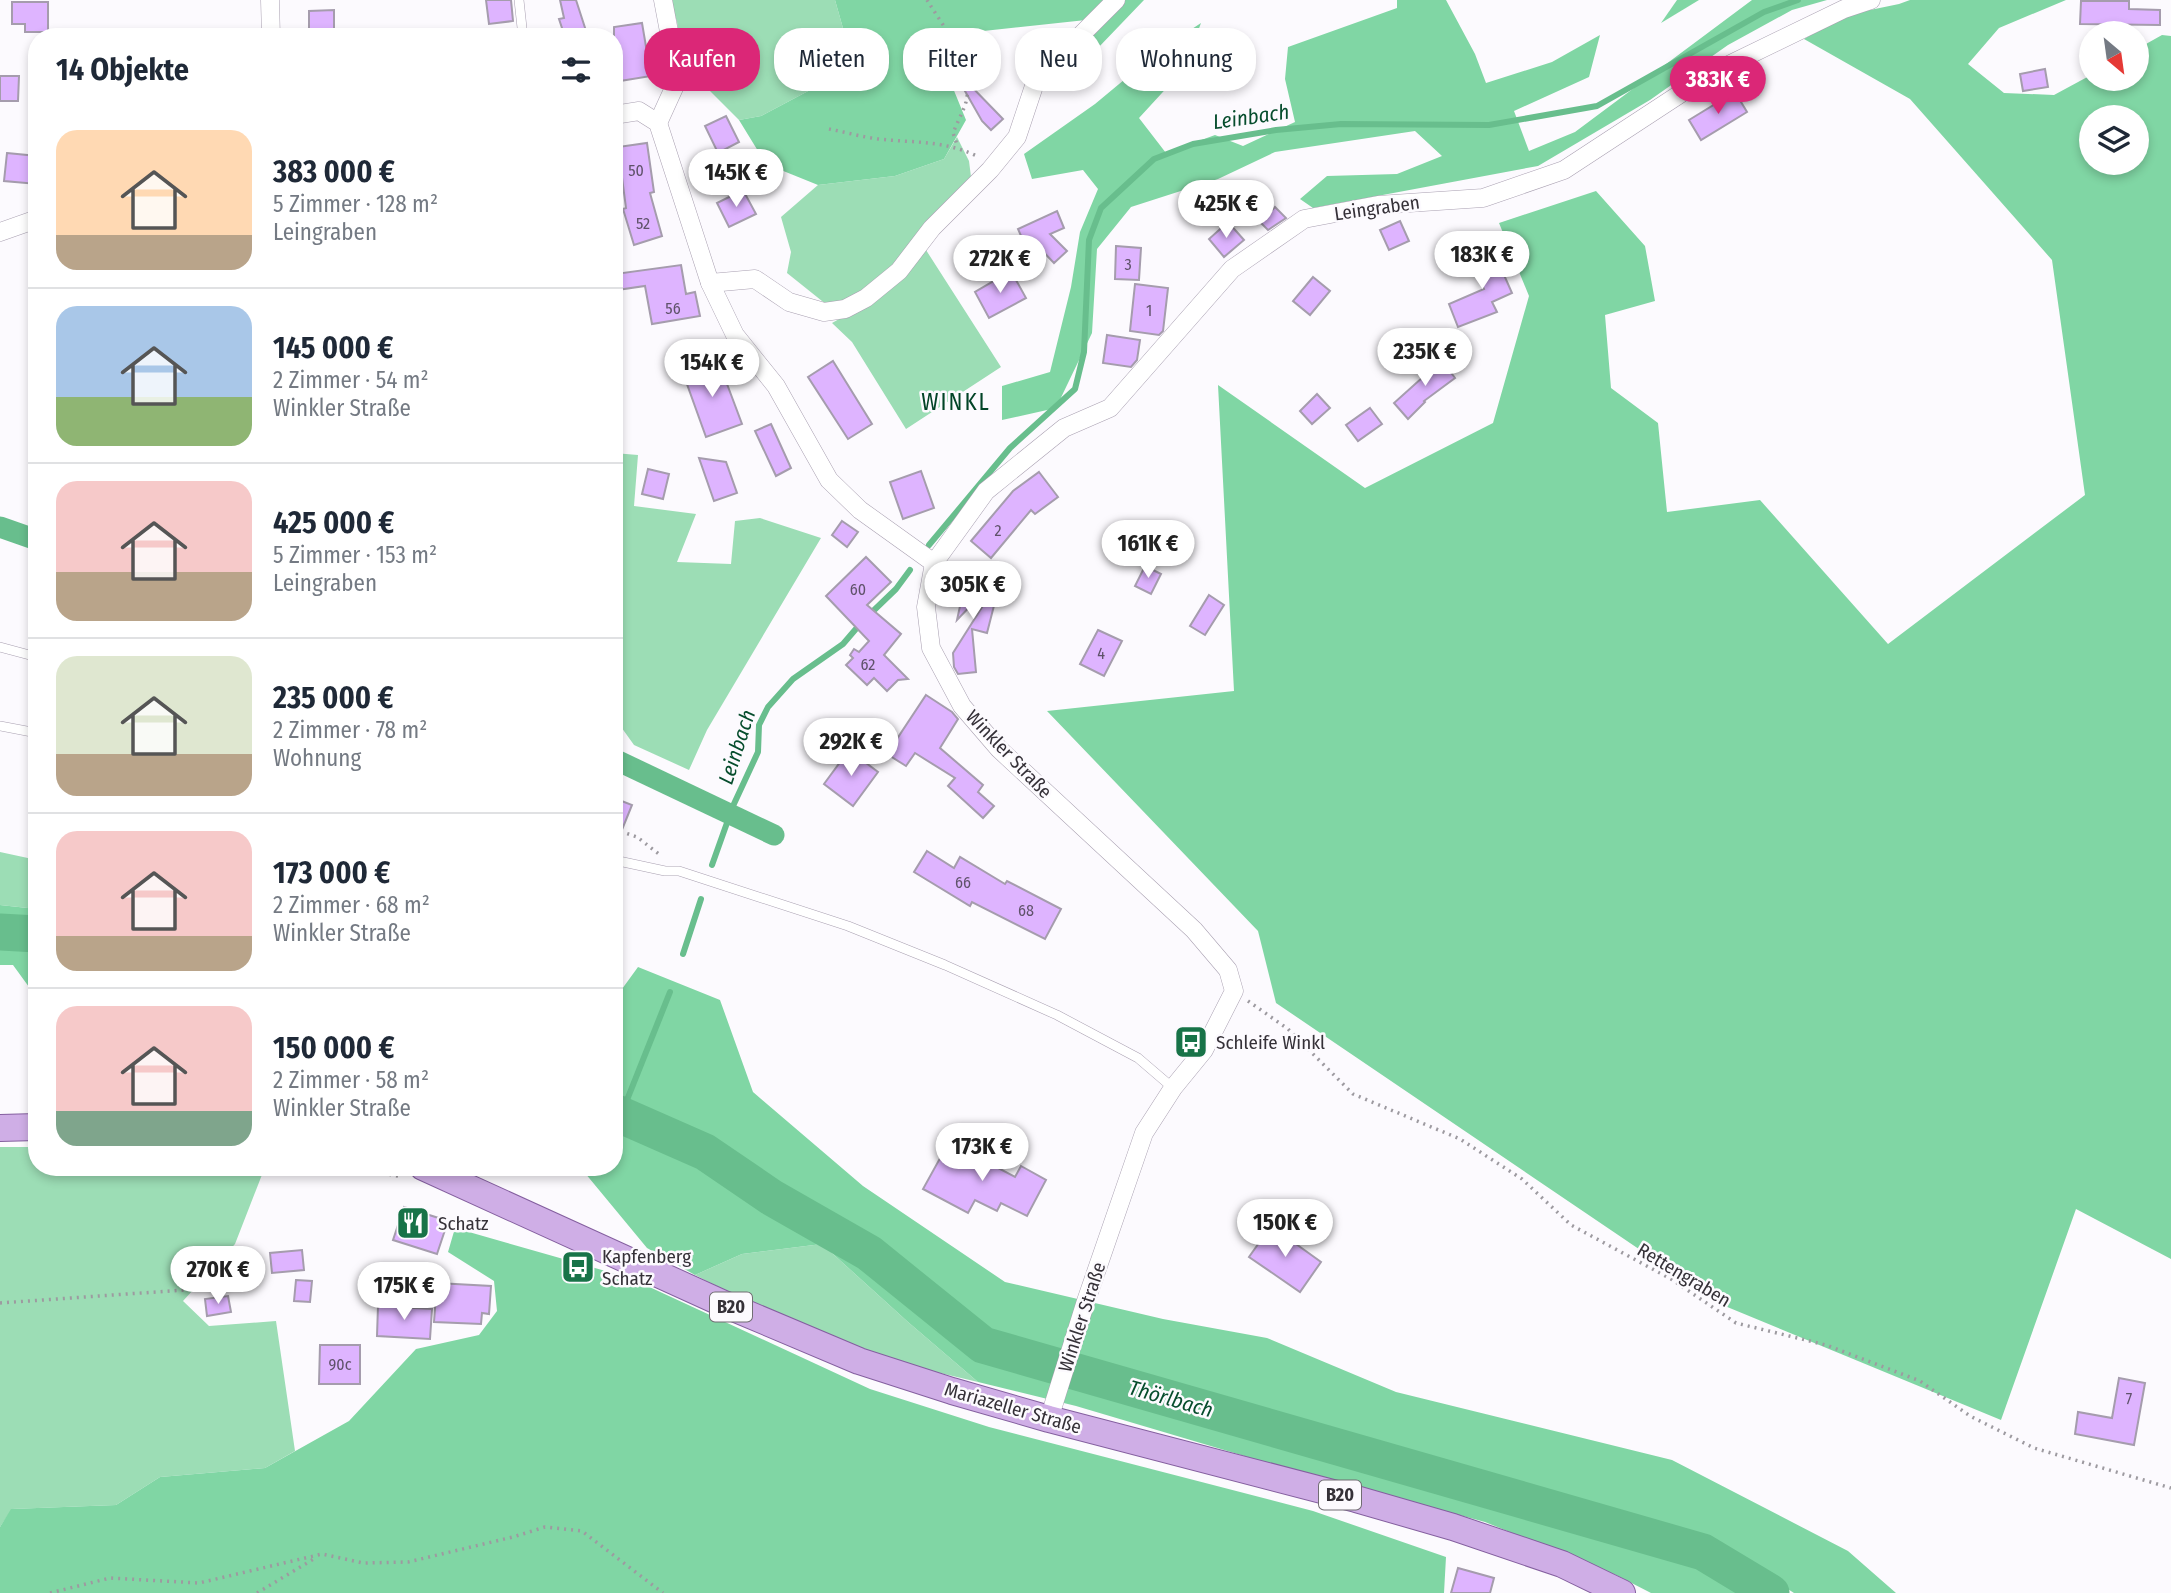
<!DOCTYPE html>
<html lang="de">
<meta charset="utf-8">
<style>
body{margin:0;font-family:"Fira Sans Condensed",sans-serif;background:#f2f2f3;color:#1f2937;height:100vh;display:flex;flex-direction:column;font-size:26px;white-space:nowrap}
*{box-sizing:border-box;margin:0}
p{font-size:23px;color:#747a83}
.icon{flex:none;width:38px;height:38px;fill:none;stroke:currentColor;stroke-width:2;stroke-linecap:round;stroke-linejoin:round}
.map{position:relative;flex:1;overflow:hidden}
.drawer{position:absolute;left:28px;top:28px;width:595px;height:1148px;display:flex;flex-direction:column;background:#fff;border-radius:28px;box-shadow:0 4px 10px #0003}
.drawer>*{flex:none}
.banner{position:absolute;left:644px;top:28px;width:665px;height:63px;display:flex;gap:14px}
.needle{width:46px;rotate:151deg}
.buttons{position:absolute;left:2079px;top:21px;display:grid;gap:14px}
.buttons a{display:grid;place-items:center;width:70px;height:70px;border-radius:50%;background:#fff;box-shadow:0 4px 10px #0003;font-size:35px}
.price{position:absolute;translate:-50% -60px;padding:0 16px;border-radius:24px;background:#fff;color:#222;font-size:23px;line-height:46px;filter:drop-shadow(0 2px 4px #0008)}
.price::after{content:'';position:absolute;left:50%;top:42px;width:21px;height:16px;margin-left:-10px;background:inherit;clip-path:polygon(0 0,100% 0,50% 100%)}
.price.selected{background:#db2777;color:#fff}
ul{padding:0;list-style:none}
li{display:flex;align-items:center;gap:21px;height:175px;padding:0 28px}
li+li{border-top:2px solid #e0e1e3}
li span{display:grid;place-items:center;flex:none;width:196px;height:140px;border-radius:21px;color:#555}
li>.icon{margin-inline-start:auto}
span .icon{width:84px;height:84px;fill:#fffc;stroke-width:1}
li b{font-size:30px}
h2{display:flex;justify-content:space-between;align-items:center;height:84px;padding:0 28px;font-size:30px}
.pill{padding:0 24px;border-radius:28px;background:#fff;box-shadow:0 4px 10px #0003;font-size:24px;line-height:63px}
.pill.selected{background:#db2777;color:#fff}
.map>svg:first-child{display:block}
.green{fill:#9cddb5}
.forest{fill:#80d6a4;fill-rule:evenodd}
.lines{fill:none;stroke-linecap:round;stroke-linejoin:round}
.stream{stroke:#68be8d;stroke-width:6}
.canal{stroke:#68be8d;stroke-width:21}
.river{stroke:#68be8d;stroke-width:37}
.building{fill:#deb4ff;stroke:#a59cad;stroke-width:2}
.service-casing{stroke:#a9a0b1;stroke-width:10}
.minor-casing{stroke:#a9a0b1;stroke-width:19}
.primary-casing{stroke:#845f9f;stroke-width:28}
.path{stroke:#9d9aa0;stroke-width:3.5;stroke-dasharray:2 5;stroke-linecap:butt}
.service{stroke:#fff;stroke-width:9}
.minor{stroke:#fff;stroke-width:18}
.primary{stroke:#cfaee6;stroke-width:26}
.labels{text-anchor:middle;dominant-baseline:central;stroke-width:5;stroke-linejoin:round;paint-order:stroke}
.number-label{font-size:16px;fill:#5f526a}
.shield{fill:#fcfafe;stroke:#716d73;stroke-width:2}
.shield-label{font-size:18px;font-weight:bold;fill:#353138}
.street-label{font-size:19px;fill:#353138;stroke:#fcfafe}
.poi-label{font-size:19px;fill:#353138;stroke:#fcfafe;text-anchor:start}
.water-label{font-size:21px;font-style:italic;fill:#064d2d;stroke:#fcfafe}
.quarter-label{font-size:23px;letter-spacing:2px;fill:#024427;stroke:#fcfafe}
</style>
<div class="map">
<svg width="2171" height="1593" viewBox="0 0 2171 1593">
<rect width="100%" height="100%" fill="#fcfafe"/>
<g class="green">
<polygon points="670,0 835,0 856,74 812,89 761,116 739,120 695,76 685,81 677,22"/>
<polygon points="957,137 969,161 971,177 889,272 850,301 827,305 787,273 791,252 781,217 818,185 895,176 944,159"/>
<polygon points="926,250 1001,367 906,429 852,342 832,323 848,314"/>
<polygon points="614,453 638,455 634,506 696,514 677,562 731,564 735,521 760,518 821,538 707,730 689,770 634,745 614,717"/>
<polygon points="0,852 37,860 37,909 0,905"/>
<polygon points="0,1147 37,1147 37,1167 265,1167 235,1244 183,1301 209,1326 276,1321 295,1451 265,1468 160,1477 116,1505 12,1509 0,1527"/>
<polygon points="822,1244 908,1322 978,1382 885,1360 777,1317 695,1275 742,1254"/>
</g>
<g class="forest">
<polygon points="835,0 1144,0 1097,49 1086,20 965,33 946,71 966,120 944,159 895,176 818,185 766,164 739,120 761,116 812,89 856,74"/>
<polygon points="1397,0 1446,0 1475,54 1486,83 1552,62 1600,35 1589,77 1514,111 1529,151 1575,132 1752,0 1827,0 1792,10 1728,45 1650,100 1538,166 1313,208 1300,199 1327,176 1397,174 1442,156 1415,131 1275,152 1218,179 1131,207 1097,249 1092,333 1056,408 1002,420 1002,386 1050,372 1071,287 1080,232 1098,189 1083,170 1032,179 1024,154 1095,104 1160,50 1201,23 1184,69 1139,118 1166,153 1215,135 1243,146 1295,122 1285,79 1288,47 1397,8"/>
<polygon points="1678,0 1699,0 1661,23 1677,0"/>
<path d="M1910,0h156l-67,28 -31,36 36,29 50,2 37,-20v4h46v-30l25,-14 9,1v1223l-95,-50 -75,211 -281,-116 -444,-301 -18,-72 -211,-220 187,-20 -16,-306 147,103 128,-65 36,-127 -30,-73 97,-32 49,55 10,55 -50,14 6,73 47,35 9,89 93,-12 128,144 197,-149 -33,-235 -142,-161 -106,-60 37,-23 58,-12zM2091,117h46v46h-46z"/>
<polygon points="0,905 37,909 37,924 0,921"/>
<polygon points="0,941 37,943 37,998 13,965 0,965"/>
<polygon points="638,967 720,1000 753,1092 863,1186 1005,1282 1163,1319 1267,1338 1396,1392 1672,1460 1848,1551 1896,1593 1794,1593 1734,1555 1637,1518 983,1332 873,1236 707,1141 614,1097 614,1000"/>
<polygon points="614,1128 652,1144 819,1233 981,1352 1103,1390 1660,1552 1762,1593 1651,1593 1616,1575 1485,1522 1268,1463 1076,1406 978,1382 908,1322 822,1244 742,1254 695,1275 647,1248 580,1167 614,1167"/>
<polygon points="455,1228 630,1278 870,1389 989,1427 1313,1511 1446,1557 1444,1593 0,1593 0,1527 11,1509 116,1505 160,1477 265,1468 349,1421 416,1349 479,1335 497,1311 494,1281 448,1252"/>
</g>
<g class="lines">
<g class="stream">
<polyline points="929,545 1010,448 1075,389 1084,352 1089,240 1101,208 1154,159 1193,144 1276,130 1341,124 1489,125 1597,106 1764,12 1798,0"/>
<polyline points="869,615 896,589 910,570"/>
<polyline points="712,865 733,806 758,752 759,725 768,707 793,679 843,644 861,623"/>
<polyline points="683,954 701,899"/>
<polyline points="621,1115 670,992"/>
</g>
<g class="canal">
<polyline points="0,527 37,540"/>
<polyline points="614,759 774,835"/>
</g>
<g class="river">
<polyline points="0,932 37,934"/>
<polyline points="614,1112 705,1152 771,1197 869,1253 983,1345 1703,1552 1771,1593"/>
</g>
</g>
<g class="building">
<polygon points="486,0 511,0 513,21 489,24"/>
<polygon points="560,0 576,0 588,37 565,37 559,19 564,18"/>
<polygon points="2081,1 2129,1 2129,9 2160,10 2160,25 2080,24"/>
<polygon points="12,2 48,2 48,32 25,32 25,24 12,24"/>
<polygon points="334,10 334,37 309,37 309,11"/>
<polygon points="642,23 651,76 614,82 614,27"/>
<polygon points="2045,69 2048,87 2023,91 2020,74"/>
<polygon points="0,76 19,76 18,101 0,101"/>
<polygon points="966,81 1003,119 991,130 982,121 961,84"/>
<polygon points="1735,92 1747,112 1701,140 1689,120"/>
<polygon points="726,116 739,142 718,153 705,126"/>
<polygon points="647,143 654,192 650,193 662,236 634,245 623,209 626,208 618,147"/>
<polygon points="7,153 37,156 37,184 4,181"/>
<polygon points="743,190 756,214 729,227 717,203"/>
<polygon points="1275,207 1286,218 1268,230 1260,222"/>
<polygon points="1057,211 1064,228 1050,234 1067,251 1054,263 1033,241 1025,245 1018,229"/>
<polygon points="1400,221 1409,241 1389,250 1380,230"/>
<polygon points="1228,222 1244,240 1224,257 1209,239"/>
<polygon points="1116,246 1141,248 1139,280 1115,279"/>
<polygon points="1493,250 1512,293 1492,302 1497,312 1458,327 1449,304 1484,289 1471,260"/>
<polygon points="681,265 686,294 695,292 700,316 652,324 645,286 617,290 615,274"/>
<polygon points="1011,271 1026,298 989,318 975,292"/>
<polygon points="1313,277 1330,291 1310,315 1293,301"/>
<polygon points="1135,284 1168,288 1163,331 1159,335 1130,331"/>
<polygon points="1107,335 1140,340 1137,360 1131,367 1103,363"/>
<polygon points="1441,359 1455,378 1424,401 1425,402 1408,419 1394,403 1423,377 1421,373"/>
<polygon points="718,360 742,424 706,437 683,373"/>
<polygon points="833,361 872,424 848,439 808,377"/>
<polygon points="1317,394 1330,408 1312,424 1300,411"/>
<polygon points="1370,408 1382,424 1358,441 1346,425"/>
<polygon points="771,424 791,468 776,476 755,431"/>
<polygon points="699,458 726,462 737,493 714,501"/>
<polygon points="648,469 669,474 663,499 642,494"/>
<polygon points="921,471 934,508 903,519 890,482"/>
<polygon points="1039,472 1058,497 1035,514 1031,510 991,558 971,541 1013,491"/>
<polygon points="842,521 858,532 847,547 832,535"/>
<polygon points="866,557 891,582 867,605 901,634 884,655 908,679 898,680 887,691 874,678 867,685 846,665 853,658 850,655 854,649 859,652 869,641 826,596"/>
<polygon points="1145,566 1161,574 1151,594 1135,586"/>
<polygon points="949,576 999,586 987,633 972,629 976,672 958,674 954,667 953,653 984,604 977,599 957,620 964,588"/>
<polygon points="1209,595 1224,605 1205,635 1190,626"/>
<polygon points="1098,630 1122,641 1104,676 1080,664"/>
<polygon points="926,695 952,712 958,719 940,748 983,785 978,792 994,806 983,818 948,786 955,778 915,753 906,766 887,754"/>
<polygon points="849,750 878,772 853,806 824,784"/>
<polygon points="614,798 632,805 615,847 614,847"/>
<polygon points="927,851 954,868 960,857 1005,884 1007,881 1061,909 1045,939 972,902 970,906 914,872"/>
<polygon points="949,1142 1015,1177 1021,1166 1046,1180 1027,1216 1001,1203 997,1211 975,1200 968,1213 923,1189"/>
<polygon points="404,1207 448,1221 437,1254 393,1240"/>
<polygon points="1271,1226 1321,1262 1300,1292 1249,1257"/>
<polygon points="302,1250 304,1270 272,1273 270,1253"/>
<polygon points="296,1280 312,1281 310,1302 294,1301"/>
<polygon points="437,1283 491,1286 489,1314 482,1313 481,1324 434,1322"/>
<polygon points="228,1296 231,1312 207,1316 205,1299"/>
<polygon points="378,1306 432,1309 430,1339 377,1336"/>
<polygon points="320,1345 360,1345 360,1384 319,1384"/>
<polygon points="2119,1378 2145,1383 2134,1445 2075,1434 2078,1412 2112,1418"/>
<polygon points="1458,1568 1494,1578 1490,1593 1451,1593"/>
</g>
<g class="lines">
<defs>
<g id="service">
<polyline points="519,0 523,37"/>
<polyline points="0,647 37,657"/>
<polyline points="0,726 37,733"/>
<polyline points="614,860 665,871 679,871 848,926 945,965 1057,1015 1138,1058 1173,1088"/>
</g>
<g id="minor">
<polyline points="270,0 271,37"/>
<polyline points="614,115 639,111 658,123 710,283 735,335 776,386 829,480 860,510 934,563 926,607 931,648 962,706 999,749 1194,930 1228,970 1234,991 1204,1050 1173,1088 1144,1133 1086,1301 1049,1419"/>
<polyline points="658,123 678,79 663,0"/>
<polyline points="0,232 37,219"/>
<polyline points="710,283 755,279 789,302 824,312 845,309 866,298 899,271 932,228 990,170 1017,137 1036,80 1116,0"/>
<polyline points="934,563 986,491 1064,428 1110,408 1232,269 1304,219 1378,205 1483,198 1564,170 1712,73 1844,9 1871,0"/>
</g>
<g id="primary">
<polyline points="0,1128 37,1127"/>
<polyline points="423,1167 724,1304 859,1361 952,1391 1049,1419 1356,1499 1453,1527 1562,1564 1622,1593"/>
</g>
</defs>
<use href="#service" class="service-casing"/>
<use href="#minor" class="minor-casing"/>
<use href="#primary" class="primary-casing"/>
<g class="path">
<path d="M927,0c18,29 48,66 39,102 -3,10 -9,21 -13,31l5,14"/>
<path d="M829,129c16,3 33,8 49,10 37,4 64,1 99,17"/>
<polyline points="614,829 637,837 659,854"/>
<polyline points="1248,1001 1288,1029 1353,1094 1460,1139 1522,1179 1571,1225 1671,1279 1736,1323 1826,1345 1920,1381 1970,1416 2034,1448 2171,1488"/>
<polyline points="355,1167 402,1177"/>
<polyline points="0,1303 198,1289 220,1285"/>
<polyline points="50,1593 110,1578 199,1583 322,1554 363,1563 408,1562 513,1537 545,1527 582,1531 663,1593"/>
<polyline points="257,1593 317,1557"/>
</g>
<use href="#service" class="service"/>
<use href="#minor" class="minor"/>
<use href="#primary" class="primary"/>
</g>
<defs>
<symbol id="bus-square" viewBox="-11 -11 22 22"><rect x="-9" y="-9" width="18" height="18" rx="4" fill="#187348" stroke="#fcfafe"/><path d="M-5-6H5V4H4V6H2V4H-2V6H-4V4H-5ZM-3.5-4V0h7V-4ZM-3.5 1.2v1.5H-2V1.2ZM2 1.2v1.5H3.5V1.2Z" fill="#fff"/></symbol>
<symbol id="restaurant-square" viewBox="-11 -11 22 22"><rect x="-9" y="-9" width="18" height="18" rx="4" fill="#187348" stroke="#fcfafe"/><path d="M-5-6h1v4h1v-4h1v4h1v-4h1v5L-1.5 .5V6h-2V.5L-5-1ZM5-6V6H3V1.5H1.5Q1.5-4 5-6Z" fill="#fff"/></symbol>
</defs>
<g fill-rule="evenodd">
<use href="#bus-square" x="1172" y="1023" width="38" height="38"/>
<use href="#restaurant-square" x="394" y="1204" width="38" height="38"/>
<use href="#bus-square" x="559" y="1248" width="38" height="38"/>
</g>
<g class="labels">
<g class="number-label">
<text x="636" y="170">50</text>
<text x="643" y="223">52</text>
<text x="1128" y="264">3</text>
<text x="673" y="308">56</text>
<text x="1149" y="310">1</text>
<text x="998" y="530">2</text>
<text x="858" y="589">60</text>
<text x="1101" y="653">4</text>
<text x="868" y="664">62</text>
<text x="963" y="882">66</text>
<text x="1026" y="910">68</text>
<text x="340" y="1364">90c</text>
<text x="2129" y="1398">7</text>
</g>
<g class="shield">
<rect x="710" y="1292.5" width="42" height="29" rx="5"/>
<rect x="1319" y="1480.5" width="42" height="29" rx="5"/>
</g>
<g class="shield-label">
<text x="731" y="1307">B20</text>
<text x="1340" y="1495">B20</text>
</g>
<g class="street-label">
<text transform="translate(1377 208) rotate(-8)">Leingraben</text>
<text transform="translate(1009 754) rotate(46)">Winkler Straße</text>
<text transform="translate(1684 1275) rotate(31)">Rettengraben</text>
<text transform="translate(1082 1317) rotate(-72)">Winkler Straße</text>
<text transform="translate(1013 1408) rotate(16)">Mariazeller Straße</text>
</g>
<g class="poi-label">
<text x="1216" y="1042">Schleife Winkl</text>
<text x="438" y="1223">Schatz</text>
<text x="602" y="1256">Kapfenberg<tspan x="602" dy="22">Schatz</tspan></text>
</g>
<g class="water-label">
<text transform="translate(1251 117) rotate(-8)">Leinbach</text>
<text transform="translate(737 747) rotate(-72)">Leinbach</text>
<text transform="translate(1171 1399) rotate(16)">Thörlbach</text>
</g>
<g class="quarter-label">
<text x="956" y="402">WINKL</text>
</g>
</g>
</svg>
<div class="buttons">
<a><svg class="needle" viewBox="-14 -14 28 28"><path d="M0-13l5 13h-10z" fill="#e53935"/><path d="M0 13l5-13h-10z" fill="#747a83"/></svg></a>
<a><svg class="icon" aria-label="layers" viewBox="0 0 24 24"><path d="M12 4l9 5-9 5-9-5zM3 14l9 5 9-5"/></svg></a>
</div>
<b class="price selected" style="left:1718px;top:116px">383K €</b>
<b class="price" style="left:736px;top:209px">145K €</b>
<b class="price" style="left:1226px;top:240px">425K €</b>
<b class="price" style="left:1482px;top:291px">183K €</b>
<b class="price" style="left:1000px;top:295px">272K €</b>
<b class="price" style="left:1425px;top:388px">235K €</b>
<b class="price" style="left:712px;top:399px">154K €</b>
<b class="price" style="left:1148px;top:580px">161K €</b>
<b class="price" style="left:973px;top:621px">305K €</b>
<b class="price" style="left:851px;top:778px">292K €</b>
<b class="price" style="left:982px;top:1183px">173K €</b>
<b class="price" style="left:1285px;top:1259px">150K €</b>
<b class="price" style="left:218px;top:1306px">270K €</b>
<b class="price" style="left:404px;top:1322px">175K €</b>
<div class="banner">
<a class="pill selected">Kaufen</a>
<a class="pill">Mieten</a>
<a class="pill">Filter</a>
<a class="pill">Neu</a>
<a class="pill">Wohnung</a>
</div>
<section class="drawer">
<h2>14 Objekte<svg class="icon" aria-label="filters" viewBox="0 0 24 24"><path d="M4 7h16M4 17h16"/><circle cx="9" cy="7" r="2"/><circle cx="15" cy="17" r="2"/></svg></h2>
<ul>
<li><span style="background:linear-gradient(#ffd9b3 75%,#b9a48a 0)"><svg class="icon" aria-label="home" viewBox="0 0 24 24"><path d="M3 11l9-7 9 7M6 9v11h12V9"/></svg></span><div><b>383 000 €</b><p>5 Zimmer · 128 m²</p><p>Leingraben</p></div></li>
<li><span style="background:linear-gradient(#a9c7e8 65%,#8fb573 0)"><svg class="icon" aria-label="home" viewBox="0 0 24 24"><path d="M3 11l9-7 9 7M6 9v11h12V9"/></svg></span><div><b>145 000 €</b><p>2 Zimmer · 54 m²</p><p>Winkler Straße</p></div></li>
<li><span style="background:linear-gradient(#f6c9c9 65%,#b9a48a 0)"><svg class="icon" aria-label="home" viewBox="0 0 24 24"><path d="M3 11l9-7 9 7M6 9v11h12V9"/></svg></span><div><b>425 000 €</b><p>5 Zimmer · 153 m²</p><p>Leingraben</p></div></li>
<li><span style="background:linear-gradient(#dfe7d0 70%,#b9a48a 0)"><svg class="icon" aria-label="home" viewBox="0 0 24 24"><path d="M3 11l9-7 9 7M6 9v11h12V9"/></svg></span><div><b>235 000 €</b><p>2 Zimmer · 78 m²</p><p>Wohnung</p></div></li>
<li><span style="background:linear-gradient(#f6c9c9 75%,#b9a48a 0)"><svg class="icon" aria-label="home" viewBox="0 0 24 24"><path d="M3 11l9-7 9 7M6 9v11h12V9"/></svg></span><div><b>173 000 €</b><p>2 Zimmer · 68 m²</p><p>Winkler Straße</p></div></li>
<li><span style="background:linear-gradient(#f6c9c9 75%,#7fa58c 0)"><svg class="icon" aria-label="home" viewBox="0 0 24 24"><path d="M3 11l9-7 9 7M6 9v11h12V9"/></svg></span><div><b>150 000 €</b><p>2 Zimmer · 58 m²</p><p>Winkler Straße</p></div></li>
</ul>
</section>
</div>
